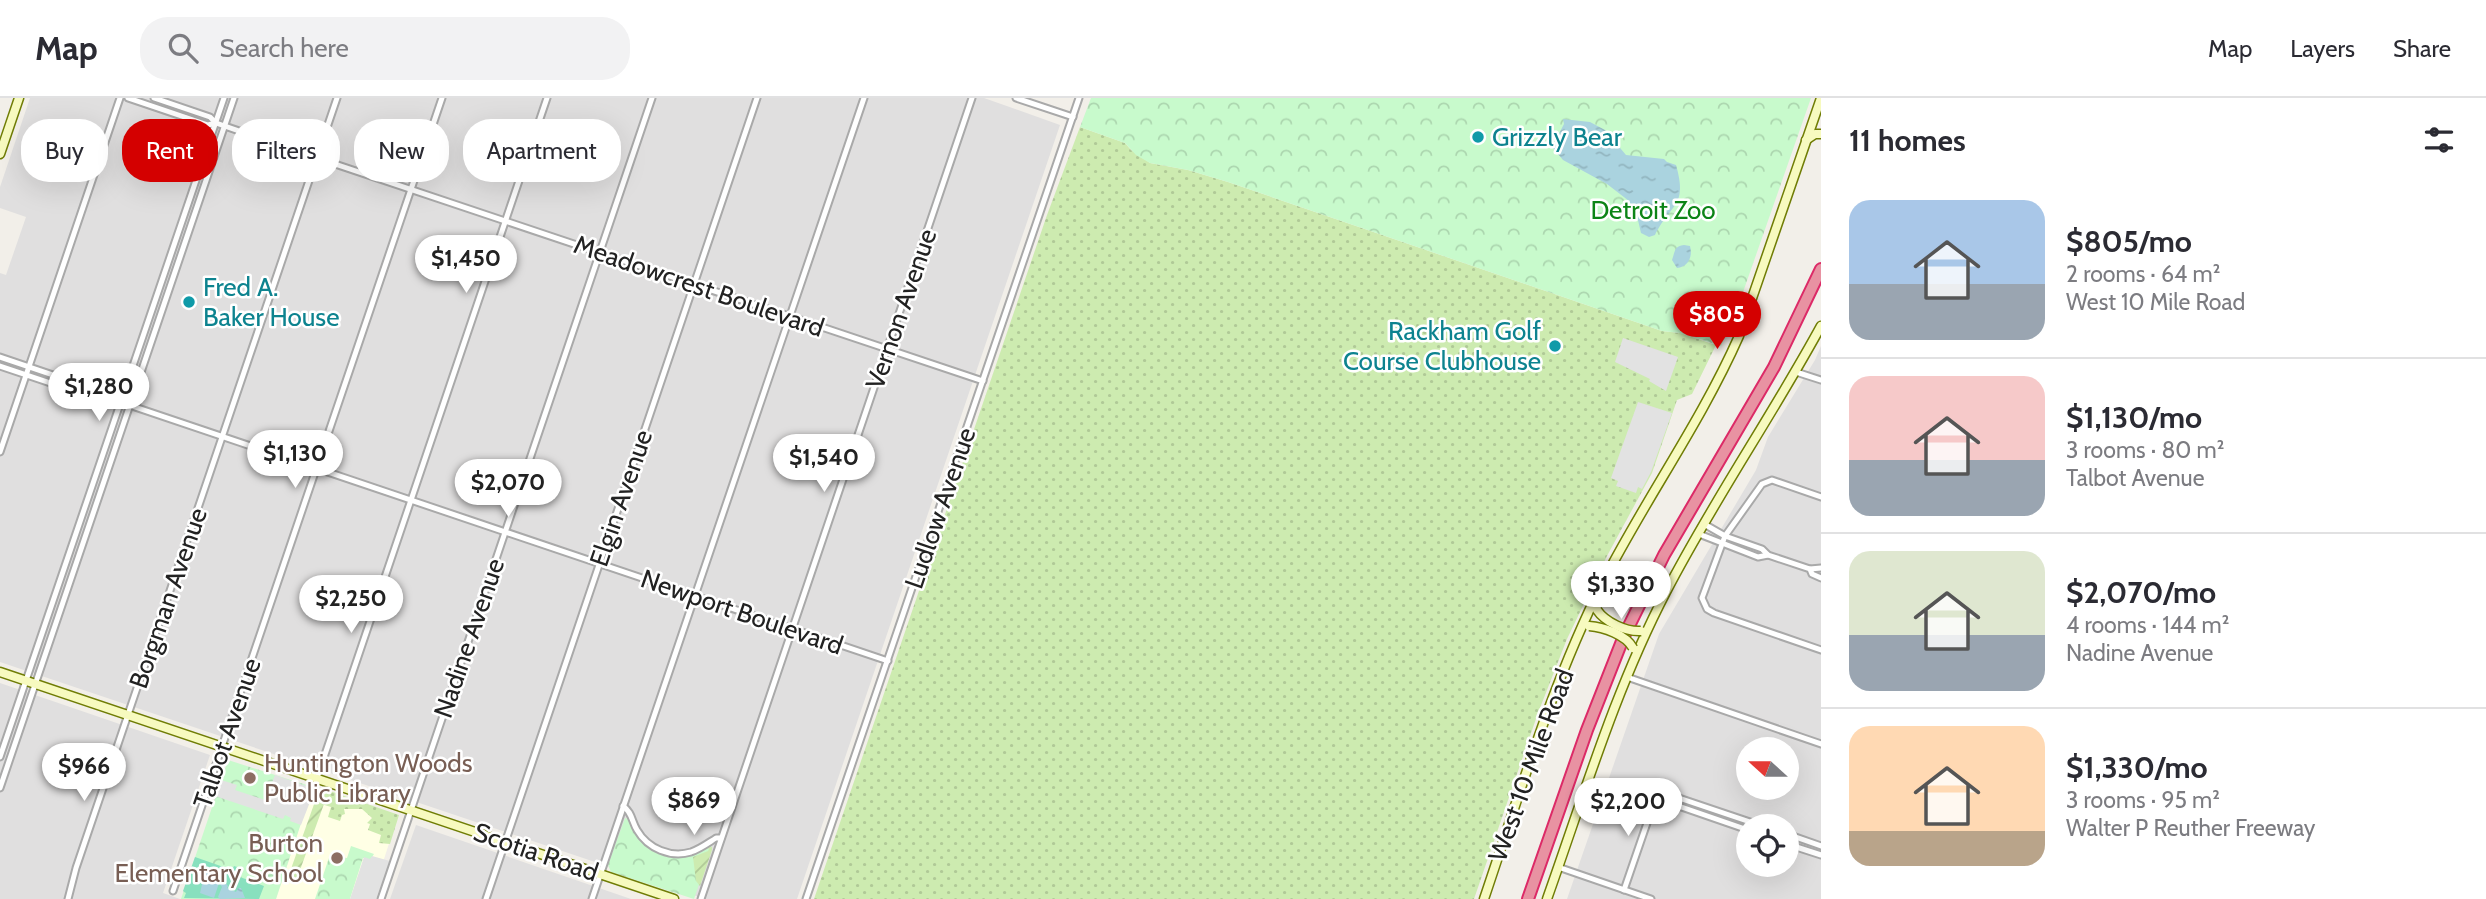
<!DOCTYPE html>
<meta charset="utf-8">
<style>
body{margin:0;font-family:Cabin,sans-serif;background:#f2f2f3;color:#2b2b33;height:100vh;display:flex;flex-direction:column;font-size:26px;white-space:nowrap}
*{box-sizing:border-box;margin:0}
p{font-size:23px;color:#7c7c81}
.icon{flex:none;width:38px;height:38px;fill:none;stroke:currentColor;stroke-width:2;stroke-linecap:round;stroke-linejoin:round}
.map{position:relative;flex:1;overflow:hidden}
.details{display:flex;flex-direction:column;background:#fff;width:665px}
.details>*{flex:none}
.banner{position:absolute;left:21px;top:21px;width:665px;height:63px;display:flex;gap:14px}
.needle{width:46px;rotate:291deg}
.fabs{position:absolute;left:1736px;top:639px;display:grid;gap:14px}
.fabs a{display:grid;place-items:center;width:63px;height:63px;border-radius:50%;background:#fff;box-shadow:0 7px 28px #0002;font-size:35px}
.price{position:absolute;translate:-50% -60px;padding:0 16px;border-radius:24px;background:#fff;color:#222;font-size:23px;line-height:46px;filter:drop-shadow(0 2px 4px #0008)}
.price::after{content:'';position:absolute;left:50%;top:42px;width:21px;height:16px;margin-left:-10px;background:inherit;clip-path:polygon(0 0,100% 0,50% 100%)}
.price.current{background:#d40000;color:#fff}
ul{padding:0;list-style:none}
li{display:flex;align-items:center;gap:21px;height:175px;padding:0 28px}
li+li{border-top:2px solid #e1e1e2}
li span{display:grid;place-items:center;flex:none;width:196px;height:140px;border-radius:21px;color:#555}
li>.icon{margin-inline-start:auto}
span .icon{width:84px;height:84px;fill:#fffc;stroke-width:1}
li b{font-size:30px}
h2{display:flex;justify-content:space-between;align-items:center;height:84px;padding:0 28px;font-size:30px}
.tag{padding:0 24px;border-radius:28px;background:#fff;box-shadow:0 7px 28px #0002;font-size:24px;line-height:63px}
.tag.current{background:#d40000;color:#fff}
header{display:flex;align-items:center;gap:42px;box-sizing:border-box;height:98px;padding:0 35px;background:#fff;border-bottom:2px solid #e1e1e2}
header strong{font-size:33px}
nav{display:flex;gap:38px;margin-inline-start:auto;font-size:24px}
.search{width:490px;height:63px;background:#f2f2f3;display:flex;align-items:center;gap:18px;box-sizing:border-box;padding:0 24px;border-radius:28px;color:#7c7c81;font-size:26px}
main{display:flex;flex:1;min-height:0}
.map>svg:first-child{display:block}
.residential{fill:#e0dfdf;fill-rule:evenodd}
.education{fill:#ffffe5}
.grass{fill:url(#grass-dots)}
.park{fill:url(#park-crowns)}
.garden{fill:url(#garden-furrows)}
.pitch{fill:#88e0be}
.parking{fill:#e2e2e2}
.water{fill:url(#water-ripples)}
.lines{fill:none;stroke-linecap:round;stroke-linejoin:round}
.street-casing{stroke:#a9a9a9;stroke-width:9}
.secondary-casing{stroke:#707d05;stroke-width:11}
.highway-casing{stroke:#dc2a67;stroke-width:14}
.street{stroke:#fff;stroke-width:5}
.secondary{stroke:#f7fabf;stroke-width:8}
.highway{stroke:#e892a2;stroke-width:10}
.secondary-bridge-casing{stroke:#707d05;stroke-width:11;stroke-linecap:butt}
.secondary-bridge{stroke:#f7fabf;stroke-width:8}
.culture-dot{fill:#0f9aa8;stroke:#fff;stroke-width:2.5}
.education-dot{fill:#8d6e63;stroke:#fff;stroke-width:2.5}
.labels{text-anchor:middle;dominant-baseline:central;stroke-width:5;stroke-linejoin:round;paint-order:stroke}
.culture-label{font-size:26px;fill:#0d838f;stroke:#fff;text-anchor:start}
.park-label{font-size:26px;fill:#0c8416;stroke:#fff}
.street-label{font-size:26px;fill:#222;stroke:#fff}
.education-label{font-size:26px;fill:#785e54;stroke:#fff;text-anchor:start}
</style>
<header>
<strong>Map</strong>
<div class="search"><svg class="icon" aria-label="search" viewBox="0 0 24 24"><circle cx="10" cy="10" r="6"/><path d="M15 15l6 6"/></svg>Search here</div>
<nav><a>Map</a><a>Layers</a><a>Share</a></nav>
</header>
<main>
<div class="map">
<svg width="1821" height="801" viewBox="0 0 1821 801">
<defs>
<pattern id="grass-dots" width="8" height="8" patternUnits="userSpaceOnUse" patternTransform="scale(1.75)"><rect width="8" height="8" fill="#cdebb0"/><path d="M2 2h.1M6 6h.1" fill="none" stroke="#b0c997" stroke-width="1.8" stroke-linecap="round"/></pattern>
<pattern id="park-crowns" width="20" height="18" patternUnits="userSpaceOnUse" patternTransform="scale(1.75)"><rect width="20" height="18" fill="#c8facc"/><path d="M2 6a3 3 0 1 1 6 0M12 15a3 3 0 1 1 6 0" fill="none" stroke="#acd6af"/></pattern>
<pattern id="garden-furrows" width="10" height="10" patternUnits="userSpaceOnUse" patternTransform="scale(1.75)"><rect width="10" height="10" fill="#cdebb0"/><path d="M-1 1l2-2M0 10L10 0M9 11l2-2" fill="none" stroke="#b0c997"/></pattern>
<pattern id="water-ripples" width="26" height="14" patternUnits="userSpaceOnUse" patternTransform="scale(1.75)"><rect width="26" height="14" fill="#aad3df"/><path d="M2 4q2-2 4 0t4 0M15 11q2-2 4 0t4 0" fill="none" stroke="#92b5bf"/></pattern>
</defs>
<rect width="100%" height="100%" fill="#f2efe9"/>
<g class="residential">
<polygon points="30,0 984,0 1060,27 797,801 705,801 0,564 0,175 6,177 26,119 0,110 0,89"/>
<path d="M1821,248v553h-254l92,-265 97,-164 12,-33 47,-77zM1748,651h39v39h-39zM1748,728h39v38h-39z"/>
<polygon points="0,585 210,657 163,795 180,801 0,801"/>
<polygon points="416,727 631,801 390,801"/>
</g>
<polygon class="education" points="313,689 398,718 371,801 276,801"/>
<g class="grass">
<polygon points="1080,29 1125,45 1131,52 1150,65 1188,72 1228,84 1662,233 1680,235 1716,247 1692,296 1677,302 1652,375 1607,458 1567,541 1538,615 1474,801 814,801 1047,117"/>
<polygon points="327,692 399,717 390,746 379,745 381,737 368,732 370,726 367,725 372,720 362,711 344,711 345,716 342,717 340,723 328,719 331,709 318,705 322,694 325,695"/>
</g>
<g class="park">
<polygon points="1091,0 1811,0 1735,217 1721,248 1680,235 1662,233 1228,84 1188,72 1150,65 1136,57 1125,45 1080,29"/>
<polygon points="228,662 313,689 276,801 181,801"/>
<polygon points="625,720 629,721 638,739 650,749 691,756 709,747 712,749 694,801 611,774 608,767"/>
<polygon points="351,748 374,756 370,762 363,760 350,801 315,801 330,757 347,760"/>
</g>
<g class="garden">
<polygon points="322,694 318,705 324,706 296,783 290,780 292,768 318,695"/>
<polygon points="708,748 712,749 712,752 700,788 696,783 693,759 708,753 709,751 706,749"/>
</g>
<polygon class="pitch" points="195,759 232,772 234,768 240,770 238,777 240,779 264,788 259,801 184,800 186,795 183,793"/>
<g class="parking">
<polygon points="1623,240 1678,259 1666,293 1649,283 1650,281 1615,264"/>
<polygon points="1638,304 1672,315 1651,374 1642,391 1638,389 1636,395 1616,388 1618,383 1611,380"/>
<polygon points="275,677 315,691 301,727 290,723 291,720 285,717 283,721 215,698 221,682 237,687 235,692 265,702"/>
<polygon points="372,758 390,763 376,801 350,801 364,759 370,761"/>
</g>
<g class="water">
<path d="M1563,21l27,3 15,8 21,25 38,4 3,3 9,3c12,42 -5,38 -21,70l-6,2 -8,-4 -4,-17 -8,-15 -22,-17 -44,-24 -11,-13 12,-23z"/>
<path d="M1684,147l6,1c3,11 -2,21 -13,22l-5,-8c3,-8 2,-14 12,-15z"/>
<polygon points="206,769 225,776 223,782 228,788 227,790 236,794 238,790 241,790 245,800 220,801 218,799 222,789 219,785 214,800 200,795"/>
</g>
<g class="lines">
<defs>
<g id="street">
<polyline points="128,0 208,27 216,25"/>
<polyline points="154,0 210,19 216,25 317,60 983,283"/>
<polyline points="1016,0 1073,19"/>
<polyline points="0,259 115,298 120,304 113,306 0,268"/>
<polyline points="1796,274 1821,282"/>
<polyline points="120,304 888,563"/>
<polyline points="0,354 120,0"/>
<polyline points="1821,399 1772,382 1762,386 1725,438 1702,500 1707,511 1714,515 1821,552"/>
<polyline points="1704,426 1725,438 1762,451 1768,457 1810,471 1812,476 1821,480"/>
<polyline points="1699,436 1758,459 1768,457"/>
<polyline points="1810,471 1821,470"/>
<polyline points="1627,579 1821,646"/>
<polyline points="0,659 224,0"/>
<polyline points="317,680 547,0"/>
<polyline points="0,690 234,0"/>
<polyline points="1657,696 1667,696 1762,728"/>
<polyline points="1657,696 1664,703 1748,732"/>
<path d="M623,708c9,6 9,16 14,24 11,19 34,28 54,22 9,-3 17,-9 25,-14h5"/>
<polyline points="1787,736 1821,748"/>
<polyline points="1787,746 1821,757"/>
<polyline points="1558,769 1651,801"/>
<polyline points="1624,792 1657,696"/>
<polyline points="173,793 442,0"/>
<polyline points="68,801 76,770 337,0"/>
<polyline points="381,801 652,0"/>
<polyline points="486,801 757,0"/>
<polyline points="592,801 864,0"/>
<polyline points="701,801 972,0"/>
<polyline points="806,801 1079,0"/>
</g>
<g id="secondary">
<polyline points="1806,42 1815,36 1821,36"/>
<polyline points="0,56 19,0"/>
<polyline points="0,574 674,801"/>
<path d="M1484,801c36,-106 68,-216 119,-317 43,-84 98,-160 136,-246l82,-238"/>
<path d="M1547,801c37,-104 68,-209 119,-307 47,-91 106,-176 155,-266"/>
</g>
<polyline id="highway" points="1528,801 1587,632 1624,538 1664,457 1774,269 1821,171"/>
</defs>
<use href="#street" class="street-casing"/>
<use href="#secondary" class="secondary-casing"/>
<use href="#highway" class="highway-casing"/>
<use href="#street" class="street"/>
<use href="#secondary" class="secondary"/>
<use href="#highway" class="highway"/>
<defs>
<g id="secondary-bridge">
<path d="M1597,512c8,12 29,22 44,21"/>
<path d="M1589,528c15,1 37,9 44,22"/>
</g>
</defs>
<use href="#secondary-bridge" class="secondary-bridge-casing"/>
<use href="#secondary-bridge" class="secondary-bridge"/>
</g>
<g class="culture-dot">
<circle cx="1478" cy="39" r="7"/>
<circle cx="189" cy="204" r="7"/>
<circle cx="1555" cy="248" r="7"/>
</g>
<g class="education-dot">
<circle cx="250" cy="680" r="7"/>
<circle cx="337" cy="760" r="7"/>
</g>
<g class="labels">
<g class="culture-label">
<text x="1492" y="39">Grizzly Bear</text>
<text x="203" y="189">Fred A.<tspan x="203" dy="30">Baker House</tspan></text>
<text x="1541" y="233" text-anchor="end">Rackham Golf<tspan x="1541" dy="30">Course Clubhouse</tspan></text>
</g>
<g class="park-label">
<text x="1653" y="112">Detroit Zoo</text>
</g>
<g class="street-label">
<text transform="translate(699 188) rotate(19)">Meadowcrest Boulevard</text>
<text transform="translate(901 211) rotate(-71)">Vernon Avenue</text>
<text transform="translate(621 400) rotate(-71)">Elgin Avenue</text>
<text transform="translate(940 410) rotate(-71)">Ludlow Avenue</text>
<text transform="translate(168 500) rotate(-71)">Borgman Avenue</text>
<text transform="translate(742 514) rotate(19)">Newport Boulevard</text>
<text transform="translate(469 540) rotate(-71)">Nadine Avenue</text>
<text transform="translate(227 635) rotate(-71)">Talbot Avenue</text>
<text transform="translate(1531 667) rotate(-70)">West 10 Mile Road</text>
<text transform="translate(536 754) rotate(19)">Scotia Road</text>
</g>
<g class="education-label">
<text x="264" y="665">Huntington Woods<tspan x="264" dy="30">Public Library</tspan></text>
<text x="323" y="745" text-anchor="end">Burton<tspan x="323" dy="30">Elementary School</tspan></text>
</g>
</g>
</svg>
<div class="fabs">
<a><svg class="needle" viewBox="-14 -14 28 28"><path d="M0-13l5 13h-10z" fill="#e53935"/><path d="M0 13l5-13h-10z" fill="#7c7c81"/></svg></a>
<a><svg class="icon" aria-label="locate" viewBox="0 0 24 24"><circle cx="12" cy="12" r="6"/><path d="M12 2v4M12 18v4M2 12h4M18 12h4"/></svg></a>
</div>
<b class="price" style="left:466px;top:197px">$1,450</b>
<b class="price current" style="left:1717px;top:253px">$805</b>
<b class="price" style="left:99px;top:325px">$1,280</b>
<b class="price" style="left:295px;top:392px">$1,130</b>
<b class="price" style="left:824px;top:396px">$1,540</b>
<b class="price" style="left:508px;top:421px">$2,070</b>
<b class="price" style="left:1621px;top:523px">$1,330</b>
<b class="price" style="left:351px;top:537px">$2,250</b>
<b class="price" style="left:84px;top:705px">$966</b>
<b class="price" style="left:694px;top:739px">$869</b>
<b class="price" style="left:1628px;top:740px">$2,200</b>
<div class="banner">
<a class="tag">Buy</a>
<a class="tag current">Rent</a>
<a class="tag">Filters</a>
<a class="tag">New</a>
<a class="tag">Apartment</a>
</div>
</div>
<section class="details">
<h2>11 homes<svg class="icon" aria-label="filters" viewBox="0 0 24 24"><path d="M4 7h16M4 17h16"/><circle cx="9" cy="7" r="2"/><circle cx="15" cy="17" r="2"/></svg></h2>
<ul>
<li><span style="background:linear-gradient(#a9c7e8 60%,#9aa5b1 0)"><svg class="icon" aria-label="home" viewBox="0 0 24 24"><path d="M3 11l9-7 9 7M6 9v11h12V9"/></svg></span><div><b>$805/mo</b><p>2 rooms · 64 m²</p><p>West 10 Mile Road</p></div></li>
<li><span style="background:linear-gradient(#f6c9c9 60%,#9aa5b1 0)"><svg class="icon" aria-label="home" viewBox="0 0 24 24"><path d="M3 11l9-7 9 7M6 9v11h12V9"/></svg></span><div><b>$1,130/mo</b><p>3 rooms · 80 m²</p><p>Talbot Avenue</p></div></li>
<li><span style="background:linear-gradient(#dfe7d0 60%,#9aa5b1 0)"><svg class="icon" aria-label="home" viewBox="0 0 24 24"><path d="M3 11l9-7 9 7M6 9v11h12V9"/></svg></span><div><b>$2,070/mo</b><p>4 rooms · 144 m²</p><p>Nadine Avenue</p></div></li>
<li><span style="background:linear-gradient(#ffd9b3 75%,#b9a48a 0)"><svg class="icon" aria-label="home" viewBox="0 0 24 24"><path d="M3 11l9-7 9 7M6 9v11h12V9"/></svg></span><div><b>$1,330/mo</b><p>3 rooms · 95 m²</p><p>Walter P Reuther Freeway</p></div></li>
</ul>
</section>
</main>
